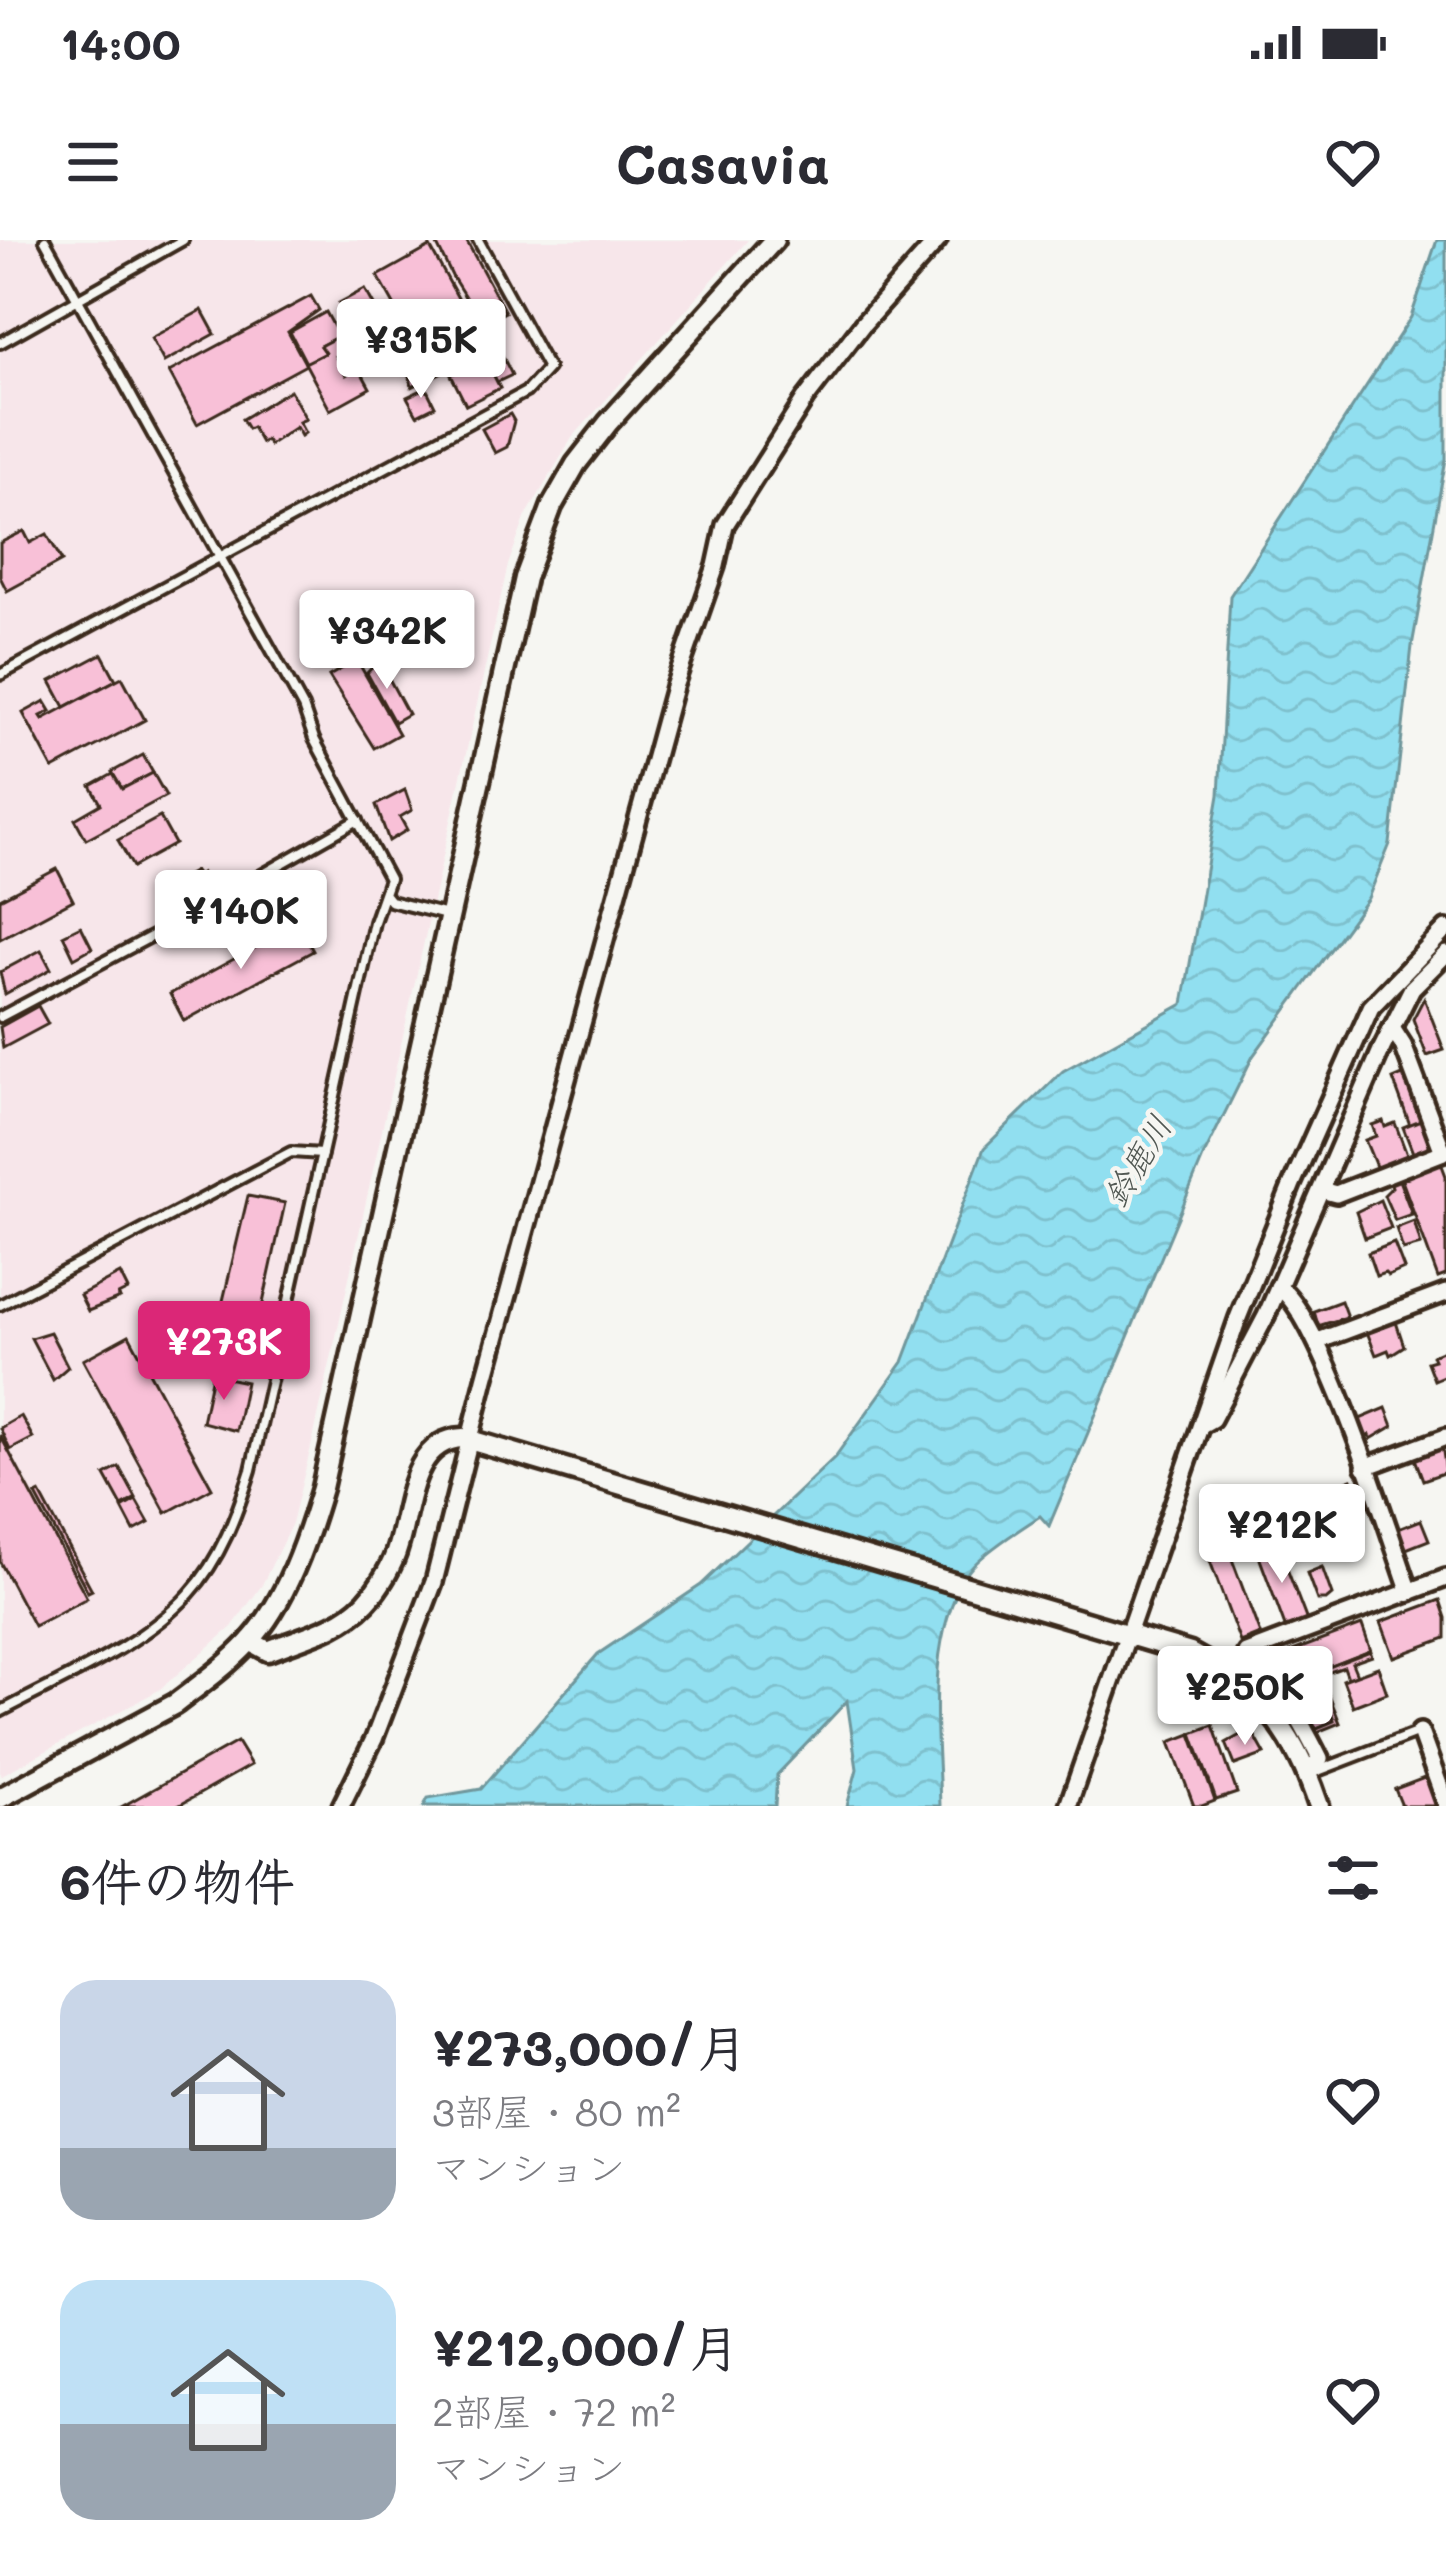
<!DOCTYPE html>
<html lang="ja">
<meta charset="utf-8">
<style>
body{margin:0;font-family:Mali,"Klee One",sans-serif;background:#f7f7f7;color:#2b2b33;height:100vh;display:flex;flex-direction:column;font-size:45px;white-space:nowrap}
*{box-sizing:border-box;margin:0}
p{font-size:39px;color:#7c7c81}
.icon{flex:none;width:66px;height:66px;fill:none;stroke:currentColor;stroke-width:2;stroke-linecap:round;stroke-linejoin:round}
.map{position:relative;height:1566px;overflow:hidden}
.sheet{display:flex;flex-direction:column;background:#fff;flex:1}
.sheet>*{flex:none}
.price{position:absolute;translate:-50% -102px;padding:0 27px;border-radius:12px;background:#fff;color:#222;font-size:39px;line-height:78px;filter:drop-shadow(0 3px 6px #0008)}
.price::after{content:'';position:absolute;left:50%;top:72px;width:36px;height:27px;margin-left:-18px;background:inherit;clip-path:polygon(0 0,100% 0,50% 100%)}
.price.current{background:#db2777;color:#fff}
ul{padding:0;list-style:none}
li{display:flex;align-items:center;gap:36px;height:300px;padding:0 60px}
li span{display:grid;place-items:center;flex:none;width:336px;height:240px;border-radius:36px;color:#555}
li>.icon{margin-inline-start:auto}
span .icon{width:144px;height:144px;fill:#fffc;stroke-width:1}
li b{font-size:51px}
h2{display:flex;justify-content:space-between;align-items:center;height:144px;padding:0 60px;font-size:51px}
.status{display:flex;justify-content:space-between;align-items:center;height:84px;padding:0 60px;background:#fff;direction:ltr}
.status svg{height:33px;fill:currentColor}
header{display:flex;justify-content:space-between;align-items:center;height:156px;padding:0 60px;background:#fff;font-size:54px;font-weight:800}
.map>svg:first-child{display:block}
.built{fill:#f7e6ea}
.water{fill:url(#water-waves);stroke:#6f979c;stroke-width:3}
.building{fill:#f8c0d7;stroke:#3b2a1e;stroke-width:3}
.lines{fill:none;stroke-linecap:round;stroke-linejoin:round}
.service-casing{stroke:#3b2a1e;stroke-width:16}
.minor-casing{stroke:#3b2a1e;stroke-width:24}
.tertiary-casing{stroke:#3b2a1e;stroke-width:27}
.service{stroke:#f6f6f2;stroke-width:8}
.minor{stroke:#f6f6f2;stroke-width:15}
.tertiary{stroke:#f6f6f2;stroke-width:18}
.labels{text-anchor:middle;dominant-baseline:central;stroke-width:9;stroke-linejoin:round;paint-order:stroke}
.water-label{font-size:33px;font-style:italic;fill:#505752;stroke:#f6f6f2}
</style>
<div class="status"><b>14:00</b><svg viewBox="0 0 49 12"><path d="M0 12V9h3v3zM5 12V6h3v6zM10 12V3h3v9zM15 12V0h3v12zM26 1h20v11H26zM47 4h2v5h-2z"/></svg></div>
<header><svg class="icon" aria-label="menu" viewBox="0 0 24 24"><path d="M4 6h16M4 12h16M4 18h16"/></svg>Casavia<svg class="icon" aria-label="heart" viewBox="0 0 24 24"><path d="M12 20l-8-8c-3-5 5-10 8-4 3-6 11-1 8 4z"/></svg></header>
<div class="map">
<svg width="1446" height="1566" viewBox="0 0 1446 1566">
<defs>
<pattern id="water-waves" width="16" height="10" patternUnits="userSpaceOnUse" patternTransform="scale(3)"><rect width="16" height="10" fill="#91dff0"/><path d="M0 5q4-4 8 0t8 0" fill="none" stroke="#7ec0cd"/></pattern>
</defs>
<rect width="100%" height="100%" fill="#f6f6f2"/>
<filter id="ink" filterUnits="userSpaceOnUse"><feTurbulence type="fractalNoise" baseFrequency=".00833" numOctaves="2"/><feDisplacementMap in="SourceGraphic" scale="24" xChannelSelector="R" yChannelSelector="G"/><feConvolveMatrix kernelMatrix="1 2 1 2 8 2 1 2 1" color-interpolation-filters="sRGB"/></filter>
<g filter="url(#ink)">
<polygon class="built" points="0,0 748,0 572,198 526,276 508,325 314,1195 292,1283 262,1345 232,1387 159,1450 0,1536"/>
<path class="water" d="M1437,0h9v219l-34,187 -22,198 -22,54 -115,158 -49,99 -155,371 -9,-10c-19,13 -63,40 -74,59 -41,68 -28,156 -26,231h-93l10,-37 -10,-68 -70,74 -2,31h-351l4,-8 53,-9 117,-135 103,-69 134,-128 68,-95 81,-214 79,-77 120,-67 36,-209 11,-199 181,-279z"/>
<g class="building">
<polygon points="442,0 466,0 505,72 482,84 452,36 436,3"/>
<polygon points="430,7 459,60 407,88 378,36"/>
<polygon points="365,49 400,112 373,126 339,63"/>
<polygon points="311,56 319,70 288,92 306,125 197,184 169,132"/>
<polygon points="202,70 215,94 164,122 151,98"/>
<polygon points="448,70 452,70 471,104 445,118 441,111 423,121 420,115 436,107 425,85"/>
<polygon points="326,72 339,96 320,106 325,113 306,123 290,92"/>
<polygon points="488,87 512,135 497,142 473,94"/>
<polygon points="339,96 346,109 335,116 346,135 359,128 370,148 330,170 305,123 325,113 320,106"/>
<polygon points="460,114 462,119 458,124 412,147 409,132"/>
<polygon points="484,116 500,148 466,165 451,135"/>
<polygon points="426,148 435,166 417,175 407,157"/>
<polygon points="290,150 306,179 299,182 305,193 301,196 296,187 269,205 266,200 261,203 252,187 248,189 242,179"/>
<polygon points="510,174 514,181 507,207 495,213 482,189"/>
<polygon points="24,291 30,303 47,294 62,321 7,351 0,337 0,303"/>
<polygon points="102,414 116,440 65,467 51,441"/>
<polygon points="357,420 399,494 374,508 329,436"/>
<polygon points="379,420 408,474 394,482 367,433"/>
<polygon points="122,437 145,480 53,529 23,473 45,461 51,471 41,476 43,479"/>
<polygon points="143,515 153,533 122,549 112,532"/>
<polygon points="153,533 166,556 86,599 75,579 101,564 91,546 113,534 122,549"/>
<polygon points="405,550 412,570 400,577 407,590 389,601 376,565"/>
<polygon points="160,577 175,604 133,627 118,600"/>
<polygon points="57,629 73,660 0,699 0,659"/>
<polygon points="195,631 198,635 201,633 204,644 167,665 159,651"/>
<polygon points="298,684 313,711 184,781 170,754"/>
<polygon points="81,686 92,708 74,718 63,695"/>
<polygon points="41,710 51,729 5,754 0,732"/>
<polygon points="1424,758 1444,810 1427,816 1413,779"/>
<polygon points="38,766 48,784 3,808 0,787"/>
<polygon points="1405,834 1423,879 1410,885 1393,839"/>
<polygon points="1423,879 1435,910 1415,918 1403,887"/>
<polygon points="1383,881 1385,887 1395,883 1409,920 1377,929 1365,900 1376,896 1372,885"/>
<polygon points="1440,920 1446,936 1446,1035 1438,1038 1400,935"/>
<polygon points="1397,935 1412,974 1395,980 1384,955 1392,947 1388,938"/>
<polygon points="248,956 285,963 249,1127 212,1119 215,1106 206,1100 209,1084 217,1086"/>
<polygon points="1380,960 1391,988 1365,998 1356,972"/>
<polygon points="1414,981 1421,1005 1403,1010 1396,988"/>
<polygon points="1394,1003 1404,1029 1388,1036 1385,1033 1376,1036 1368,1013"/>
<polygon points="120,1034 128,1050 118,1055 120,1058 88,1071 80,1055"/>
<polygon points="1341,1061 1347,1077 1318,1086 1314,1071"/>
<polygon points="1396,1082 1404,1106 1390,1115 1388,1110 1376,1115 1367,1092"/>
<polygon points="50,1092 68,1127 53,1140 31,1098"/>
<polygon points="129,1095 212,1248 166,1273 83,1120"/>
<polygon points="1444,1110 1446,1135 1434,1140 1427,1122 1434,1120 1432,1115"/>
<polygon points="212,1135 246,1142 236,1191 202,1182"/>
<polygon points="1386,1168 1393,1186 1371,1199 1370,1195 1362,1199 1355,1181"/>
<polygon points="21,1176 33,1198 10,1210 0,1188"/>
<polygon points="0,1195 87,1358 34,1386 0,1322"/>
<polygon points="1442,1205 1446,1232 1423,1240 1414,1216"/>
<polygon points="119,1227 136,1258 122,1266 105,1235"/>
<polygon points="1352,1239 1360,1262 1333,1272 1324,1250"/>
<polygon points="40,1253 92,1350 88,1352 36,1255"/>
<polygon points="136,1260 149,1283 134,1291 122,1268"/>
<polygon points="1421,1280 1429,1300 1406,1309 1398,1289"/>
<polygon points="1277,1303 1307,1381 1286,1389 1257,1311"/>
<polygon points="1230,1314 1260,1394 1240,1402 1210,1321"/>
<polygon points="1322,1327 1332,1355 1326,1360 1317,1360 1307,1333"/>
<polygon points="1440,1360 1446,1378 1446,1398 1394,1417 1381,1382"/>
<polygon points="1362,1385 1371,1411 1316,1432 1334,1481 1312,1490 1285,1414"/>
<polygon points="1370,1411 1372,1416 1352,1423 1357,1435 1348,1438 1344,1427 1321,1435 1340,1483 1315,1493 1312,1490 1334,1481 1316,1432"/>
<polygon points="1378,1427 1387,1453 1353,1466 1343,1440"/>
<polygon points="1213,1485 1237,1553 1216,1560 1192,1493"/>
<polygon points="1251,1489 1265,1514 1235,1525 1226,1503"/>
<polygon points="1191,1494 1215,1561 1202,1566 1194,1566 1170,1502"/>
<polygon points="237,1502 251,1525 178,1566 123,1566"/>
<polygon points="1427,1537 1436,1566 1402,1566 1395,1549"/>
</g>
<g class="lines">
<defs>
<g id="service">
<polyline points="0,103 183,0"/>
<polyline points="0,435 526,152 548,128 478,0"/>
<polyline points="386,656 390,661 447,675"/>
<polyline points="0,777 188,677 358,580"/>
<polyline points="0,1065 291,912 322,914"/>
<path d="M0,1472c63,-34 141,-65 189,-118 32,-35 48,-80 62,-124l123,-548 15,-43 -75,-140 -11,-32 -258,-467"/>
<polyline points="1315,1532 1419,1492"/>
</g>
<g id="minor">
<polyline points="1392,788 1403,805 1443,912"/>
<polyline points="1321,950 1336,954 1446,911"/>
<path d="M1278,1047c43,26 111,247 132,305"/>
<polyline points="1318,1101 1446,1053"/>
<polyline points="1205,1183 1212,1179 1266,1076 1382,808 1412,748 1446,714"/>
<polyline points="1365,1227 1446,1197"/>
<polyline points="1420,1492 1446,1564"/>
<path d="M1308,1534l12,-15c-21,-42 -40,-75 -74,-106l200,-75"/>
<polyline points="341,1566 374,1499 434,1342 485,1139 674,447 716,326 725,285 805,159 862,85 938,0"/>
<polyline points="1068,1566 1238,1078 1292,944 1371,767 1446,689"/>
</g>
<g id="tertiary">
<path d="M250,1401l18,10c34,-14 71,-21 98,-49 13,-14 27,-37 32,-56 12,-39 13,-106 65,-108l727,215c72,39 103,75 129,153"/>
<path d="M0,1558l175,-94c25,-19 53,-39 74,-62 37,-40 58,-103 73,-154l203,-910 27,-72 24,-42 32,-41 166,-183"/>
</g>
</defs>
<use href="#service" class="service-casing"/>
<use href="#minor" class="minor-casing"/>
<use href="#tertiary" class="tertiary-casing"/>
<use href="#service" class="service"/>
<use href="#minor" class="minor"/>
<use href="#tertiary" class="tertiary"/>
</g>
</g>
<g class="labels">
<g class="water-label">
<text transform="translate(1136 920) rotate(-59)">鈴鹿川</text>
</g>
</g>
</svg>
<b class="price" style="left:421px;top:161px">¥315K</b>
<b class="price" style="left:387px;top:452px">¥342K</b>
<b class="price" style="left:241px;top:732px">¥140K</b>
<b class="price current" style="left:224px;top:1163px">¥273K</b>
<b class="price" style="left:1282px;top:1346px">¥212K</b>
<b class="price" style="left:1245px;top:1508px">¥250K</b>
</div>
<section class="sheet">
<h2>6件の物件<svg class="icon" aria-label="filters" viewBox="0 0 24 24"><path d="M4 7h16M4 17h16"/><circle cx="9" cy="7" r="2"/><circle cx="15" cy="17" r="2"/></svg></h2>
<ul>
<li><span style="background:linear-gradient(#c9d6e8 70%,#9aa5b1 0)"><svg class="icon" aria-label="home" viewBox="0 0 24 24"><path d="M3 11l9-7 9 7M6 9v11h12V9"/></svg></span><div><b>¥273,000/月</b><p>3部屋 · 80 m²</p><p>マンション</p></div><svg class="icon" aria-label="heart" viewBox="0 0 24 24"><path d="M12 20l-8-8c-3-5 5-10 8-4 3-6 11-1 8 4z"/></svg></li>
<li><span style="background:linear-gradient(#bfe0f5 60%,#9aa5b1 0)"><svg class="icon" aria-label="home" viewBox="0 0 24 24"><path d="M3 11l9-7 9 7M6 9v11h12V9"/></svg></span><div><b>¥212,000/月</b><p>2部屋 · 72 m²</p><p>マンション</p></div><svg class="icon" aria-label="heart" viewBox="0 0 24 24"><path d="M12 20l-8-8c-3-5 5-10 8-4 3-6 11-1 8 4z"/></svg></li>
</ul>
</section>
